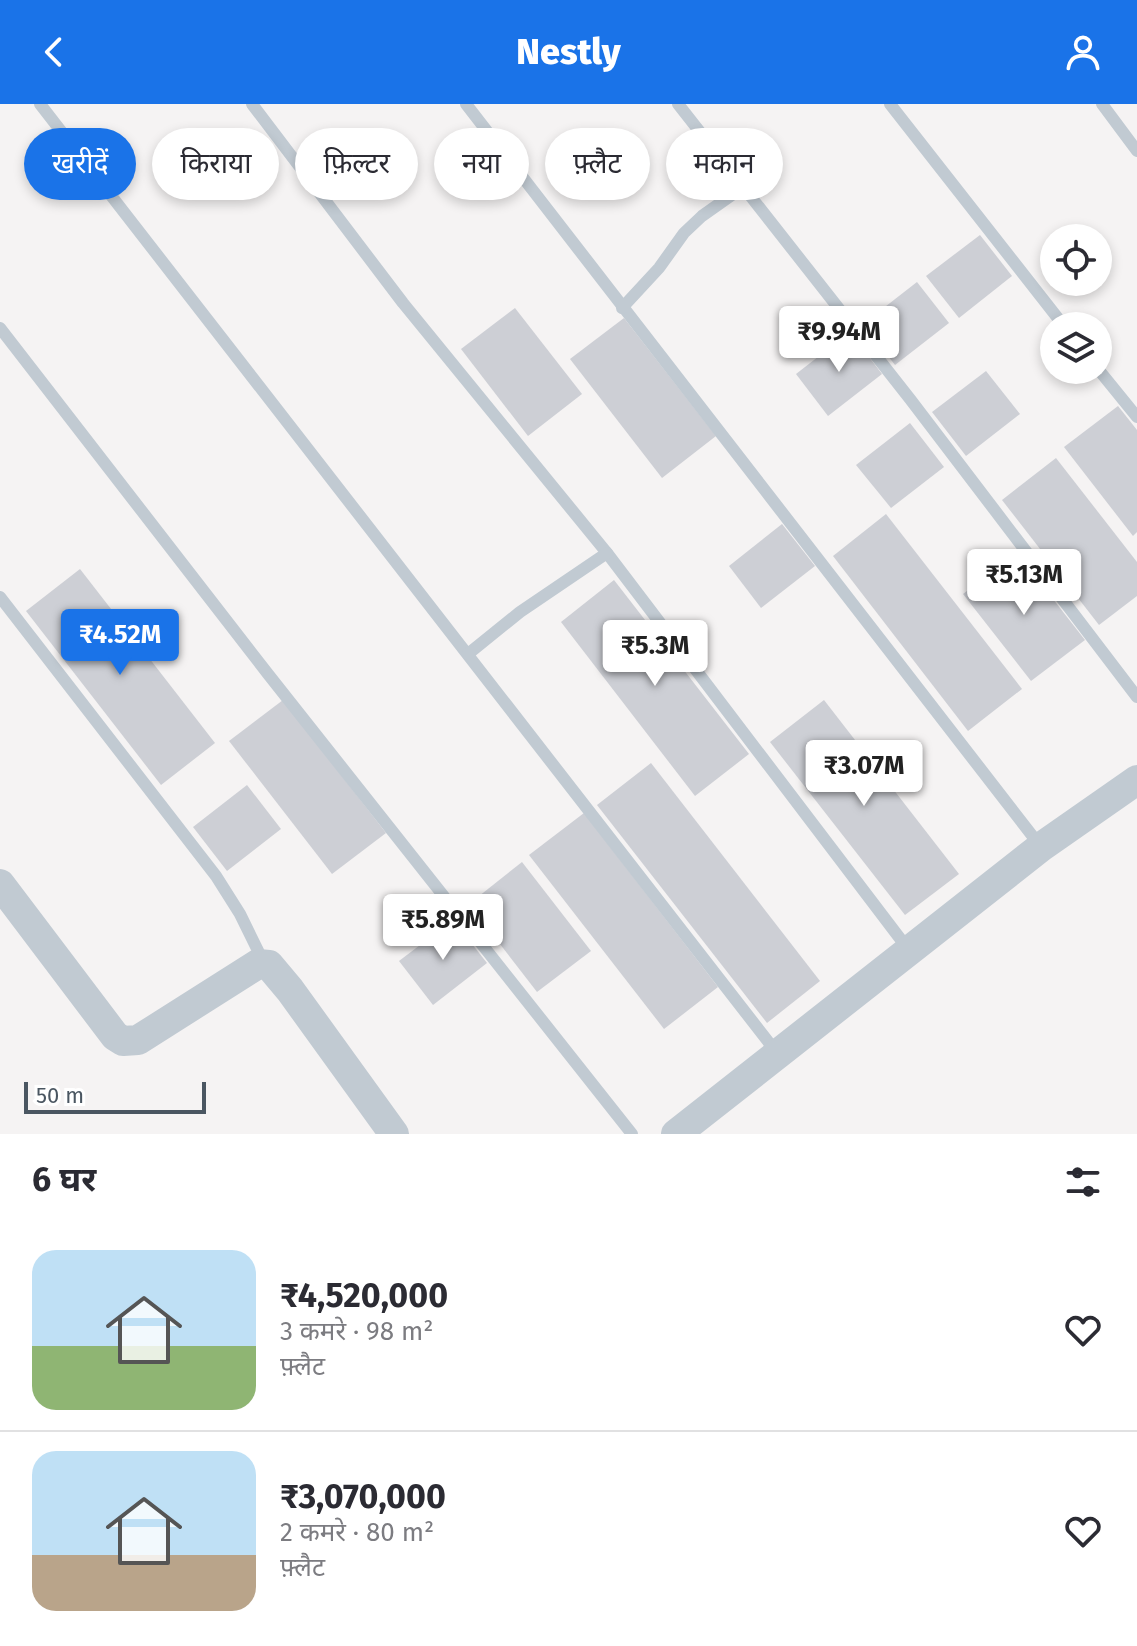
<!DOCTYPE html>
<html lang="hi">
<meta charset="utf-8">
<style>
body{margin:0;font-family:"Fira Sans","Noto Sans Devanagari",sans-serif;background:#f7f7f7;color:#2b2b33;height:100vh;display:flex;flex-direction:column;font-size:30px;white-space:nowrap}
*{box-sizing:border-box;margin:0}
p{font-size:26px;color:#7c7c81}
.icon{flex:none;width:44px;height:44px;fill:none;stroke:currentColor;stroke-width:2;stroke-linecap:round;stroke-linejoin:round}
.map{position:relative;height:1030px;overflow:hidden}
.details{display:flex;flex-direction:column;background:#fff;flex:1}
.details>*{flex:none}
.hud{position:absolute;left:24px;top:24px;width:1090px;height:72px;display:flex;gap:16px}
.tools{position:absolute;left:1040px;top:120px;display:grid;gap:16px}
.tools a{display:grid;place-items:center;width:72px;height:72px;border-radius:50%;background:#fff;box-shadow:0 4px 12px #0003;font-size:40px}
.scale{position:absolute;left:24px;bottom:20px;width:182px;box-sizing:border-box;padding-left:8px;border:4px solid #4a5661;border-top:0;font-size:22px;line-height:28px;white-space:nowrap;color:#4a5661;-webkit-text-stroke:6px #fff;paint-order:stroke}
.price{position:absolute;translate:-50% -68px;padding:0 18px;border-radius:8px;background:#fff;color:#222;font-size:26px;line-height:52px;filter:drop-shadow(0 2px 4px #0008)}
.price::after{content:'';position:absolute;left:50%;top:48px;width:24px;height:18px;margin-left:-12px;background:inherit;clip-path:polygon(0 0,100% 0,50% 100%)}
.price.selected{background:#1a73e8;color:#fff}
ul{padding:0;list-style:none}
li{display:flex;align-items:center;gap:24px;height:200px;padding:0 32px}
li+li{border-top:2px solid #e1e1e2}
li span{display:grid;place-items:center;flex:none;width:224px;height:160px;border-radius:24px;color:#555}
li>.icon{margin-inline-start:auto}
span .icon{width:96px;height:96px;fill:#fffc;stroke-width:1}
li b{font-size:34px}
h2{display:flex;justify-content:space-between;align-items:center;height:96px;padding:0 32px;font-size:34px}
.chip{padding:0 28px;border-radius:36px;background:#fff;box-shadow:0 4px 12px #0003;font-size:28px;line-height:72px}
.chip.selected{background:#1a73e8;color:#fff}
header{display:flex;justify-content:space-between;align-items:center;height:104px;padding:0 32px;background:#1a73e8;color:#fff;font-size:36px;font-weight:800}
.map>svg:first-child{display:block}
.building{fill:#cdcfd5}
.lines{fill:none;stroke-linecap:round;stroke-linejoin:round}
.service{stroke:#c1cad2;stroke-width:12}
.tertiary{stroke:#c1cad2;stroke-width:30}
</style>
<header><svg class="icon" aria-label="back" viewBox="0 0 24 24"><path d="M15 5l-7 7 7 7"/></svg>Nestly<svg class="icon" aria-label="person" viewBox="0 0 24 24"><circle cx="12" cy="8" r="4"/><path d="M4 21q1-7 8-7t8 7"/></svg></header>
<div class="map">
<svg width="1137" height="1030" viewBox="0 0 1137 1030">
<rect width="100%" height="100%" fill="#f5f3f3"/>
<g class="building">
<polygon points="980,131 1012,172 959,214 926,172"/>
<polygon points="917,178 949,219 895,261 863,220"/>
<polygon points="515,204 582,290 528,332 461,245"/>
<polygon points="624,214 716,332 662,374 570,255"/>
<polygon points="850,228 882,270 828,312 796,270"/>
<polygon points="986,267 1020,310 966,352 932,308"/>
<polygon points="1118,302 1137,326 1137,428 1133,432 1064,343"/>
<polygon points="910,319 944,363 891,404 856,361"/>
<polygon points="1056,354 1137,458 1137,492 1099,521 1002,396"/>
<polygon points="886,410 1022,585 968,627 833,452"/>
<polygon points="782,420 815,462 761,504 729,462"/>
<polygon points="1017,449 1085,536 1031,577 963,490"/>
<polygon points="80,465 215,639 161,681 26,507"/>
<polygon points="614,476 749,650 695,692 561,518"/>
<polygon points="283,596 386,729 332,770 229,637"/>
<polygon points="824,596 959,770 905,811 770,638"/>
<polygon points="651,659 820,877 767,919 597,701"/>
<polygon points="247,681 281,725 227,767 193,723"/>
<polygon points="584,709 718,883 664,925 529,751"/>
<polygon points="522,758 591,847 537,888 469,800"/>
<polygon points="453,816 487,859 433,901 399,857"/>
</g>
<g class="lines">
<g class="service">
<polyline points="40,0 777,949"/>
<polyline points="252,0 403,199 607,449 908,845"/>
<polyline points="466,0 1041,743"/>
<polyline points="678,0 910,295 1137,593"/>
<polyline points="890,0 1064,222"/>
<polyline points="1102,0 1137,47"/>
<polyline points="622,204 659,164 684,129 702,112 743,83"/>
<polyline points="0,224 268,570 632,1030"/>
<polyline points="1098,265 1137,313"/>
<polyline points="0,493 216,772 240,810 264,859"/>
<polyline points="468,550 520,508 607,449"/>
</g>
<g class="tertiary">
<polyline points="0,780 115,932 123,937 138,936 258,860 269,861 290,886 394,1030"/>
<polyline points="676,1030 1041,743 1137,676"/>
</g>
</g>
</svg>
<div class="tools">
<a><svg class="icon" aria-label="locate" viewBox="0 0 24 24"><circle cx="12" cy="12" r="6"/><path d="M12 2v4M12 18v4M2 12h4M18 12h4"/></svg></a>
<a><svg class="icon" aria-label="layers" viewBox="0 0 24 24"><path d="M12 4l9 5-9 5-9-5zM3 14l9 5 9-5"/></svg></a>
</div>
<div class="scale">50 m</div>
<b class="price" style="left:839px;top:270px">₹9.94M</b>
<b class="price" style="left:1024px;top:513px">₹5.13M</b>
<b class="price selected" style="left:120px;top:573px">₹4.52M</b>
<b class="price" style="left:655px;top:584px">₹5.3M</b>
<b class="price" style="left:864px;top:704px">₹3.07M</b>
<b class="price" style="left:443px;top:858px">₹5.89M</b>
<div class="hud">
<a class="chip selected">खरीदें</a>
<a class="chip">किराया</a>
<a class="chip">फ़िल्टर</a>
<a class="chip">नया</a>
<a class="chip">फ़्लैट</a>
<a class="chip">मकान</a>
</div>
</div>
<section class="details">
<h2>6 घर<svg class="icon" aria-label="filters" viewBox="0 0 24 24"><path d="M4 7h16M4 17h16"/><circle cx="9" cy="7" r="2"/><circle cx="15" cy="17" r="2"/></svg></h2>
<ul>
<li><span style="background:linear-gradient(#bfe0f5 60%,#8fb573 0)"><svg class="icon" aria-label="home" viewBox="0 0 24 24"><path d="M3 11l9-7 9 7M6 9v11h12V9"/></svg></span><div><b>₹4,520,000</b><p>3 कमरे · 98 m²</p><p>फ़्लैट</p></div><svg class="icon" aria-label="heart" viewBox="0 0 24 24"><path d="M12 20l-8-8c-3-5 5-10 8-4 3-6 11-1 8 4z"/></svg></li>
<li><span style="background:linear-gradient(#bfe0f5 65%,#b9a48a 0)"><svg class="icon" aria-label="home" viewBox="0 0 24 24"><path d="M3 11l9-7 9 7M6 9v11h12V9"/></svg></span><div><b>₹3,070,000</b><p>2 कमरे · 80 m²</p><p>फ़्लैट</p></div><svg class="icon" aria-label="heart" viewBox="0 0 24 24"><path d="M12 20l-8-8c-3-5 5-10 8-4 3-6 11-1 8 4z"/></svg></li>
</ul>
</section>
